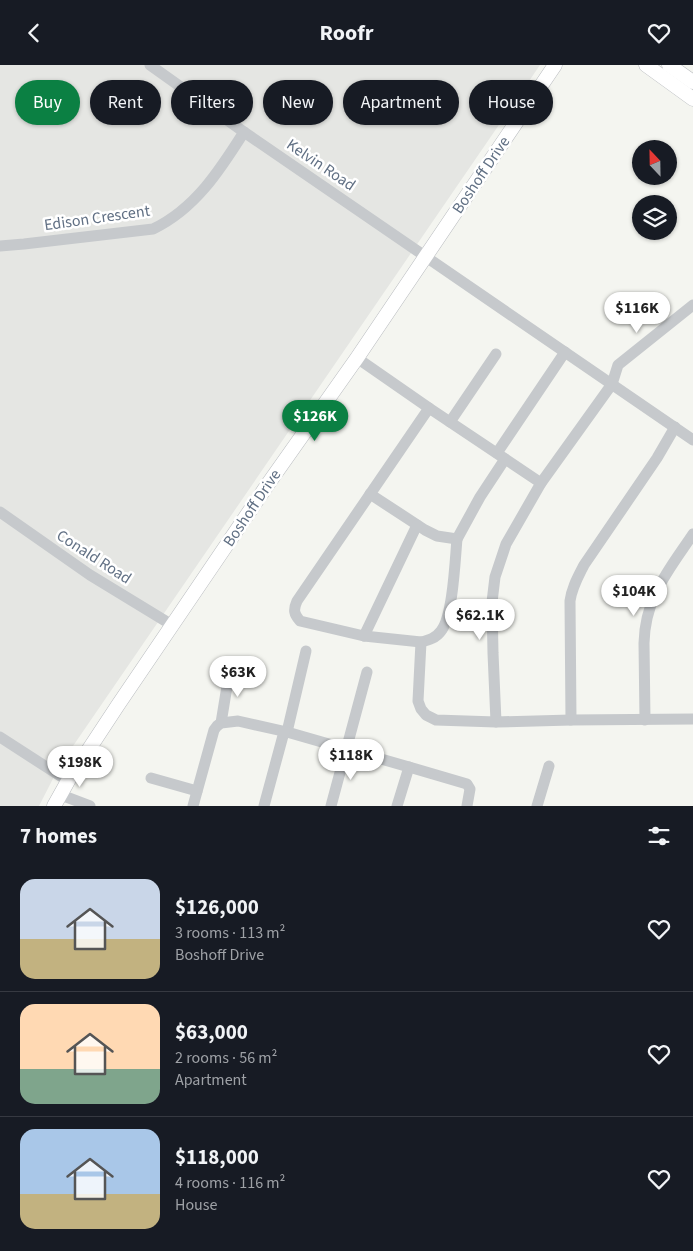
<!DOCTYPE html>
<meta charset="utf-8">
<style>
body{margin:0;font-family:"Source Sans 3",sans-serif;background:#242831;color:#f1f3f6;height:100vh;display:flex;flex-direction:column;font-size:19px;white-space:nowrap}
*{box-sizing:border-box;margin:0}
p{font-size:16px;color:#9ea1a6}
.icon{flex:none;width:28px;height:28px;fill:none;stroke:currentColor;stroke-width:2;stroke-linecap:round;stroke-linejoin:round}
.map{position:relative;height:741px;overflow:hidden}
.details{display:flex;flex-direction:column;background:#171b24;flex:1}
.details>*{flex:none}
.guide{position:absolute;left:15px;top:15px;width:664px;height:45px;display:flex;gap:10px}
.needle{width:32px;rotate:338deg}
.tools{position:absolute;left:632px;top:75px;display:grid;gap:10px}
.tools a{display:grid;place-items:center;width:45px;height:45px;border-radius:50%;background:#171b24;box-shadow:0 1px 4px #0004;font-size:25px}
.price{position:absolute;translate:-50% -42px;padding:0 11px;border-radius:18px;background:#fff;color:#222;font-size:16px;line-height:32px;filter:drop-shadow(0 1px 2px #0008)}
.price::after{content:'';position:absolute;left:50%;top:30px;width:15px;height:11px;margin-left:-8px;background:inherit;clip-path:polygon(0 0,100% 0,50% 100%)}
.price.active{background:#0b8043;color:#fff}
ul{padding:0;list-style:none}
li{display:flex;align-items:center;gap:15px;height:125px;padding:0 20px}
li+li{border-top:1px solid #363941}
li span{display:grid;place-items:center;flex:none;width:140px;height:100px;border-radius:15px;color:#555}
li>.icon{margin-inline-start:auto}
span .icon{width:60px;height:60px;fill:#fffc;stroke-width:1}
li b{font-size:21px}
h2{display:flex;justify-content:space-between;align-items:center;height:60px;padding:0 20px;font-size:21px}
.tag{padding:0 18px;border-radius:22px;background:#171b24;box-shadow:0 1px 4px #0004;font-size:18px;line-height:45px}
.tag.active{background:#0b8043;color:#fff}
header{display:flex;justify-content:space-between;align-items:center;height:65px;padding:0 20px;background:#171b24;font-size:22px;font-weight:700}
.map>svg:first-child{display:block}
.built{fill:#e5e6e3}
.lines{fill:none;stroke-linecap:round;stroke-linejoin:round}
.major-casing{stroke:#b8bbbf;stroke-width:15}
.minor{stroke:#c6c9cc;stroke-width:11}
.major{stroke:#fff;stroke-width:14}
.labels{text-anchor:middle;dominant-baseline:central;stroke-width:5;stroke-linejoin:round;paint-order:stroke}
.street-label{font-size:16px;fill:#617084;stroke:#fff}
</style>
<header><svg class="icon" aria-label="back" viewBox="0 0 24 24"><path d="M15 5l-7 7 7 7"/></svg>Roofr<svg class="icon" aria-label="heart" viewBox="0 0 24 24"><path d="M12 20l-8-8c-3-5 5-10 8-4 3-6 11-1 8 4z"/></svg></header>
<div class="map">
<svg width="693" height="741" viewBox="0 0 693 741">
<rect width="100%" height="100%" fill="#f4f5f0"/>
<polygon class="built" points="0,0 540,0 60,700 39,741 0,741"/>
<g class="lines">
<defs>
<g id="major">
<polyline points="646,0 693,34"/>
<polyline points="669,0 693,17"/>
<polyline points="54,741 68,716 118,640 268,419 357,293 555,0"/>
</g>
</defs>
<use href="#major" class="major-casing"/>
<g class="minor">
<polyline points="150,0 244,67 693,375"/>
<path d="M0,181l24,-2 129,-15c42,-20 67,-59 91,-97"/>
<polyline points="693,240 618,300 612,319 541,418 506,479 495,512 492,537 493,588 496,657 571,655 693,654"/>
<polyline points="357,293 429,343"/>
<polyline points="450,357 496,289"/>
<polyline points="497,388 565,287"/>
<polyline points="370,429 425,465 437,471 457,474 480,432 505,394"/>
<polyline points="0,447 90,510 172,560"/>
<polyline points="364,571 417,460"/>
<path d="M421,577c8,-2 15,-4 20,-11 12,-15 14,-71 16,-92"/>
<path d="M571,655l-1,-119c2,-14 8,-24 14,-36l73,-107 18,-31"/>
<path d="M645,655l-1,-77c1,-46 25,-73 49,-109"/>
<path d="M496,657l-60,-2 -10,-5 -5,-6 -3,-8 3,-59 -57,-6 -64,-15c-6,-7 -7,-11 -3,-20l132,-193 112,75"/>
<polyline points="221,658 230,603"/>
<polyline points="287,667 306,586"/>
<polyline points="0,672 68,716"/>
<polyline points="151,713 197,726"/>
<polyline points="61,730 90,741"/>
<polyline points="193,741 214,665 217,661 221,658 238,656 287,667 409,702 467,719 470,724 467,741"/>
<polyline points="264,741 284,667"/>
<polyline points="331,741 367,607"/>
<polyline points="397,741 409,702"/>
<polyline points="537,741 549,701"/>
</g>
<use href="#major" class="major"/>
</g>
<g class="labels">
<g class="street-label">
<text transform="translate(321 100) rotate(34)">Kelvin Road</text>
<text transform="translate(481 110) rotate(-56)">Boshoff Drive</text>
<text transform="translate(97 153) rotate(-8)">Edison Crescent</text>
<text transform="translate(252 443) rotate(-56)">Boshoff Drive</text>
<text transform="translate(94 492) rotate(33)">Conald Road</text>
</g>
</g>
</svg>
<div class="tools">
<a><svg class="needle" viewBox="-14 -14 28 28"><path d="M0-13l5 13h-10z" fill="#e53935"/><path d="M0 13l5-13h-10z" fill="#9ea1a6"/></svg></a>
<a><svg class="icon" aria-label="layers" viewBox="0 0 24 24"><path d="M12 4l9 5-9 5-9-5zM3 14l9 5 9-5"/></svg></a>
</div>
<b class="price" style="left:637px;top:269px">$116K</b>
<b class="price active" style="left:315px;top:377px">$126K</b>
<b class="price" style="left:634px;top:552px">$104K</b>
<b class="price" style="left:480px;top:576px">$62.1K</b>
<b class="price" style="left:238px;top:633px">$63K</b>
<b class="price" style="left:351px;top:716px">$118K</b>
<b class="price" style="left:80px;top:723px">$198K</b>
<div class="guide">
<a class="tag active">Buy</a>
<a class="tag">Rent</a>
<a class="tag">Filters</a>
<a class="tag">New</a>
<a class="tag">Apartment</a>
<a class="tag">House</a>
</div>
</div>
<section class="details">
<h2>7 homes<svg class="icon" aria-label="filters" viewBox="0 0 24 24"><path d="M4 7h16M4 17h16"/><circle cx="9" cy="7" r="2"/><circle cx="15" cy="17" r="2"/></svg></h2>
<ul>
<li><span style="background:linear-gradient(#c9d6e8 60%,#c2b280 0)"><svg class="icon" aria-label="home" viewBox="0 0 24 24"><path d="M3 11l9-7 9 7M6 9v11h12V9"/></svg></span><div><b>$126,000</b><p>3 rooms · 113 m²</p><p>Boshoff Drive</p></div><svg class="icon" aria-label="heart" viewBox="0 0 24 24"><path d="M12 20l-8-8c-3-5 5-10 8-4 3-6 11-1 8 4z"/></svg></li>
<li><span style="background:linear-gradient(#ffd9b3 65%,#7fa58c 0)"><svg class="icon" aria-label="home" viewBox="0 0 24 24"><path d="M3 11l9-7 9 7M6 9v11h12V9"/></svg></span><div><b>$63,000</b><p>2 rooms · 56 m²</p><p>Apartment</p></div><svg class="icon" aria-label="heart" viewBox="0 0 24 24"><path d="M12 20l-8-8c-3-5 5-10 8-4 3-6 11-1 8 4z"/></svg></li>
<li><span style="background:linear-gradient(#a9c7e8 65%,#c2b280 0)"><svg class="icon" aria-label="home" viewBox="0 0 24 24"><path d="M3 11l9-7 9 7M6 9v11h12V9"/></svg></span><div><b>$118,000</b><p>4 rooms · 116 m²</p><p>House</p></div><svg class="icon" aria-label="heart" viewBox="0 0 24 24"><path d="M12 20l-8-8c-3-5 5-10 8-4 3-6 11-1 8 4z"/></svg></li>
</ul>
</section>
